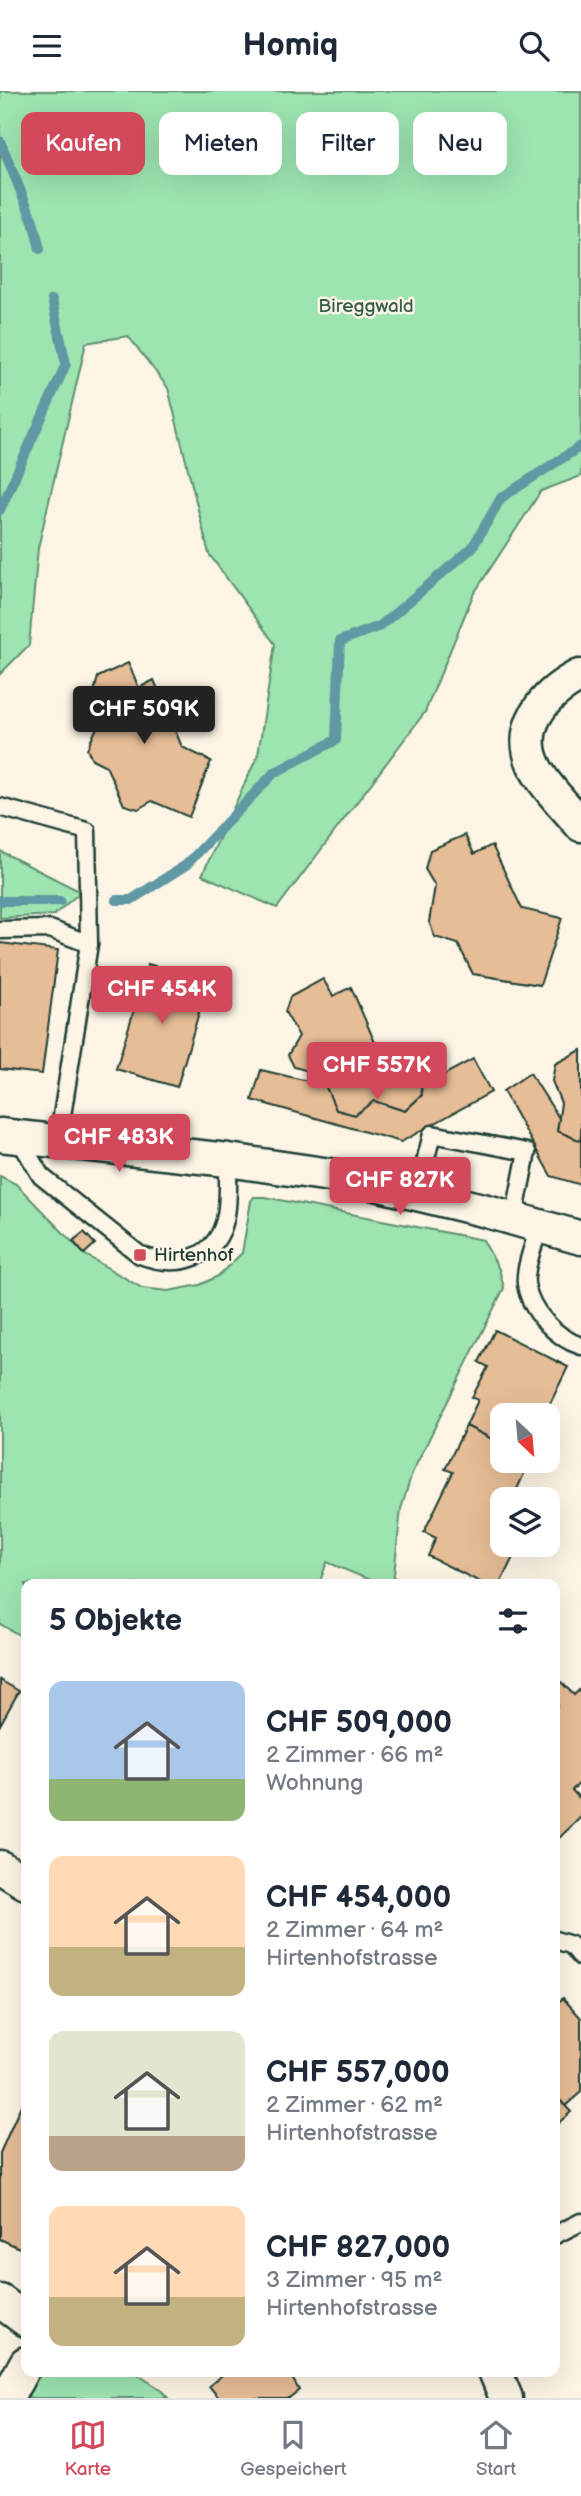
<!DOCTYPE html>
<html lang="de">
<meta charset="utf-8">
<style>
body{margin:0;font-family:"Balsamiq Sans",sans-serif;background:#f2f2f3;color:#1f2937;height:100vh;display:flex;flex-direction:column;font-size:26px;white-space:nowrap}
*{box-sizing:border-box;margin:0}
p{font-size:23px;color:#747a83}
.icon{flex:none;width:38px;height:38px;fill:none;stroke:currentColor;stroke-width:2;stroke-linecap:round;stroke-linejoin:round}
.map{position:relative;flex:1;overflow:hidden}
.panel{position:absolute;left:21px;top:1488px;width:539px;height:798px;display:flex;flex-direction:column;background:#fff;border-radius:14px;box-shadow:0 7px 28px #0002}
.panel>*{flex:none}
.hud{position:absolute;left:21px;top:21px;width:539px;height:63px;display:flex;gap:14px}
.needle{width:46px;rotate:154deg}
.buttons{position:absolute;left:490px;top:1312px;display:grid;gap:14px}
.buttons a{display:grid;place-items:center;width:70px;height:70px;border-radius:14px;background:#fff;box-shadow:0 7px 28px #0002;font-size:35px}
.price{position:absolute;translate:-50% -60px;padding:0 16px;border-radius:7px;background:#d1495b;color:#fff;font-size:23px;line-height:46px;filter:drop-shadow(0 2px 4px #0008)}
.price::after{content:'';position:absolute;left:50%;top:42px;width:21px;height:16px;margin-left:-10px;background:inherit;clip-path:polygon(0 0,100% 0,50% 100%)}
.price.on{background:#222;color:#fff}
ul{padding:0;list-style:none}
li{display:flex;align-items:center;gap:21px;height:175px;padding:0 28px}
li span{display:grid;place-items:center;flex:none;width:196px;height:140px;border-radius:14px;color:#555}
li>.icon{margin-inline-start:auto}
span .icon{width:84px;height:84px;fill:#fffc;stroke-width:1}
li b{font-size:30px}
h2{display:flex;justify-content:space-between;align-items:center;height:84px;padding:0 28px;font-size:30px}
.tag{padding:0 24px;border-radius:14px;background:#fff;box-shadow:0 7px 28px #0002;font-size:24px;line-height:63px}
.tag.on{background:#d1495b;color:#fff}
header{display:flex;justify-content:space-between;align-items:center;height:91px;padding:0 28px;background:#fff;font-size:32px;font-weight:700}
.tab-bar{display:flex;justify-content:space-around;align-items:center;height:98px;border-top:2px solid #e0e1e3;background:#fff;font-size:19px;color:#747a83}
.tab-bar a{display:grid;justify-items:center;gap:4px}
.tab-bar .on{color:#d1495b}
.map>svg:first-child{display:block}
.green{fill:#9de4b1;stroke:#5e9072;stroke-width:2}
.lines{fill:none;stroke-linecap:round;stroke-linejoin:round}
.stream{stroke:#6098a3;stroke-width:10}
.building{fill:#e6bd96;stroke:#1f3d34;stroke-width:2}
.service-casing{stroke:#1f3d34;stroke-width:21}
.minor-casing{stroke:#1f3d34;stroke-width:37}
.service{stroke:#fcf5e5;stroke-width:16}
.minor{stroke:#fcf5e5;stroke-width:32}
.poi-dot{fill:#d1495b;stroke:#fcf5e5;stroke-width:2.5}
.labels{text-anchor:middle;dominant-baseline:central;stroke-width:5;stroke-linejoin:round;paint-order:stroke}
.park-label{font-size:19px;fill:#385e4d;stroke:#fcf5e5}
.poi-label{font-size:19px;fill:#1f3d34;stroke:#fcf5e5;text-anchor:start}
</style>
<header><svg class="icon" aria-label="menu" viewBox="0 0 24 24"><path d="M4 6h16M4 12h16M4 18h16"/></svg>Homiq<svg class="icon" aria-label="search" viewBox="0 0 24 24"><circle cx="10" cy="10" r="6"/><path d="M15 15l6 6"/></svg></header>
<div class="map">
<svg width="581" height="2307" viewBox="0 0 581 2307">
<rect width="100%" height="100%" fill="#fcf5e5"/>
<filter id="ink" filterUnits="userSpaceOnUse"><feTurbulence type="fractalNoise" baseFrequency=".0143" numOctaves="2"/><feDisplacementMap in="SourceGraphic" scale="14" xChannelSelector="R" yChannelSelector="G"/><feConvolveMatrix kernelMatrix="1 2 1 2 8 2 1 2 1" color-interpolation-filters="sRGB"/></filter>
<g filter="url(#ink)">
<g class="green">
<polygon points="0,0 581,0 581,385 541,400 473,504 425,621 277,817 202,784 258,664 275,553 209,463 168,297 128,245 86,252 38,457 29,554 0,583"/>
<polygon points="0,760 79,800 77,804 54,824 0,827"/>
<polygon points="0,1085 16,1093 84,1163 142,1197 168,1200 200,1194 218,1185 242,1162 251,1110 254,1106 265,1106 483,1149 499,1178 504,1197 412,1382 401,1418 393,1493 379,1493 327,1471 319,1493 26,1493 26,1548 0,1533"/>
<polygon points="38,2280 132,2280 160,2298 168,2307 21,2307"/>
</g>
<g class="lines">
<g class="stream">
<polyline points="0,50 33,130 40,158"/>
<polyline points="0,419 66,273 52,209"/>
<polyline points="116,809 131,809 186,774 274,682 336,649 340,550 380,535 472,457 501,407 581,355"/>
<polyline points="0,810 60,810"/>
</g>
</g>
<g class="building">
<polygon points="128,572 139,597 154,589 182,656 211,670 189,726 152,710 138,718 124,714 106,675 92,668 87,658 104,621 94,601 98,586"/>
<polygon points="465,744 474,763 492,754 522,818 562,827 540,894 473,883 458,853 435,846 429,831 435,795 425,778 430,759"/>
<polygon points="0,852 58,859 42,983 0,978"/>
<polygon points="148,873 208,891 177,996 116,978"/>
<polygon points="323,888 333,905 351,896 379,961 419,976 422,1004 405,1020 374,1010 355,1024 336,1019 319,983 294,976 288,964 299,945 285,921 290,906"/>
<polygon points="581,959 581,1050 557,1040 561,1012 552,990 555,973"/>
<polygon points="473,968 491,1001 401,1051 252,1009 261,979 325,994 336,1019 355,1024 374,1010 405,1020 422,1004 421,996"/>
<polygon points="530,982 559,1027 557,1040 581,1050 581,1094 551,1085 503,1000"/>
<polygon points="84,1141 95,1153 84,1163 73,1150"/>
<polygon points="495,1239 568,1276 544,1325 502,1325 502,1353 466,1335 478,1309 472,1306 488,1276 479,1271"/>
<polygon points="466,1335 502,1353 502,1370 530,1370 512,1409 502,1409 502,1454 519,1454 500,1493 484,1493 428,1465 436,1447 424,1441 453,1381 445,1378"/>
<polygon points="0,1589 19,1600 0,1634"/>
<polygon points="561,1591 574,1604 579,1599 581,1602 581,1691 572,1699 581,1709 581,1726 555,1751 555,1618 558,1615 555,1611 555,1596"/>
<polygon points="563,1907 581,1927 581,2001 565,2015 555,2004 555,1914"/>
<polygon points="26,2003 26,2160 0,2148 0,2062"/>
<polygon points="555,2004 571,2021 555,2035"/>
<polygon points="227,2280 297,2280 291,2285 299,2299 289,2307 219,2307 209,2295"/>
</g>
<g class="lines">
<defs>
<g id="service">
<polyline points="0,716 87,740 89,853"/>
<polyline points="0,839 50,838 89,853 58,1050"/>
<path d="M17,1045l24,40 99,79c37,14 78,5 86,-40 3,-18 2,-37 2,-55"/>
<polyline points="417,1103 432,1043 527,1061 514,1127"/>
<path d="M540,1135c-5,15 -16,42 -14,58 4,27 30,54 55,62"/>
<polyline points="555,1849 571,1854 581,1866"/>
<polyline points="555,2144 581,2131"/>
</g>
<g id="minor">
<path d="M579,585c-35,18 -65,52 -43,93 10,19 31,39 45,56"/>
<polyline points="0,1044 228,1069 351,1087 487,1120 581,1147"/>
<polyline points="0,1776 26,1792"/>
<polyline points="0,2210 26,2229"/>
<polyline points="495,2280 506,2307"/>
<polyline points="7,2307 26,2272"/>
</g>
</defs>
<use href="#service" class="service-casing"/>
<use href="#minor" class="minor-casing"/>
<use href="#service" class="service"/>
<use href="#minor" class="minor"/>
</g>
</g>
<rect class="poi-dot" x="133" y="1157" width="14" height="14" rx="3.5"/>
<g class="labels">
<g class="park-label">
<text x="366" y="215">Bireggwald</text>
</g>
<g class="poi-label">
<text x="154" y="1164">Hirtenhof</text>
</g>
</g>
</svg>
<div class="buttons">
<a><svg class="needle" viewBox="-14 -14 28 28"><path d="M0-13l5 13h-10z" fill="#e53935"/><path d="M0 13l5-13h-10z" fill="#747a83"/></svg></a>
<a><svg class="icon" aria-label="layers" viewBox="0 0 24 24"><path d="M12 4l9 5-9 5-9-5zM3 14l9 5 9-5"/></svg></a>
</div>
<b class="price on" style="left:144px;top:655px">CHF 509K</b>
<b class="price" style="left:162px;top:935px">CHF 454K</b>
<b class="price" style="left:377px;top:1011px">CHF 557K</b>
<b class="price" style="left:119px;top:1083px">CHF 483K</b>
<b class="price" style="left:400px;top:1126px">CHF 827K</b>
<div class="hud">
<a class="tag on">Kaufen</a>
<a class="tag">Mieten</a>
<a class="tag">Filter</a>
<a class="tag">Neu</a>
</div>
<section class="panel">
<h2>5 Objekte<svg class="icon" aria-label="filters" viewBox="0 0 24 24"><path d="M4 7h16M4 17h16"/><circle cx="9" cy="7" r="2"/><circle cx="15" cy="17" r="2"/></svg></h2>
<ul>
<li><span style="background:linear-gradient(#a9c7e8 70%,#8fb573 0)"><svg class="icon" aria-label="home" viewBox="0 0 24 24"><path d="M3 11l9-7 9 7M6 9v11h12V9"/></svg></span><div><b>CHF 509,000</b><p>2 Zimmer · 66 m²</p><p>Wohnung</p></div></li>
<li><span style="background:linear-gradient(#ffd9b3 65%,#c2b280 0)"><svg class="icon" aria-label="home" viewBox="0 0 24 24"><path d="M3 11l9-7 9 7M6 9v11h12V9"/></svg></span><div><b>CHF 454,000</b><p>2 Zimmer · 64 m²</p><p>Hirtenhofstrasse</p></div></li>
<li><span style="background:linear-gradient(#dfe7d0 75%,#b9a48a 0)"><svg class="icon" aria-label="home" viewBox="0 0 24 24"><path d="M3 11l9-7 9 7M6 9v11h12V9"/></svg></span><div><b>CHF 557,000</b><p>2 Zimmer · 62 m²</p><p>Hirtenhofstrasse</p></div></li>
<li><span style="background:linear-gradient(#ffd9b3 65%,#c2b280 0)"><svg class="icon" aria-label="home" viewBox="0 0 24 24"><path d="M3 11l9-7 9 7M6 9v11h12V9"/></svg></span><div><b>CHF 827,000</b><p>3 Zimmer · 95 m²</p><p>Hirtenhofstrasse</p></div></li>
</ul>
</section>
</div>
<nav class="tab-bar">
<a class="on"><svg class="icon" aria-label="map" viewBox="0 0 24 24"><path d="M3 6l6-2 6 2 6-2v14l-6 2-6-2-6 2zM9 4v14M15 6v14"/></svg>Karte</a>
<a><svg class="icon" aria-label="saved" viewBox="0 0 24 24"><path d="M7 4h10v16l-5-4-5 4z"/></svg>Gespeichert</a>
<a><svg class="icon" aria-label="home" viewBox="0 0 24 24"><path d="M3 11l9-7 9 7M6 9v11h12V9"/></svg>Start</a>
</nav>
